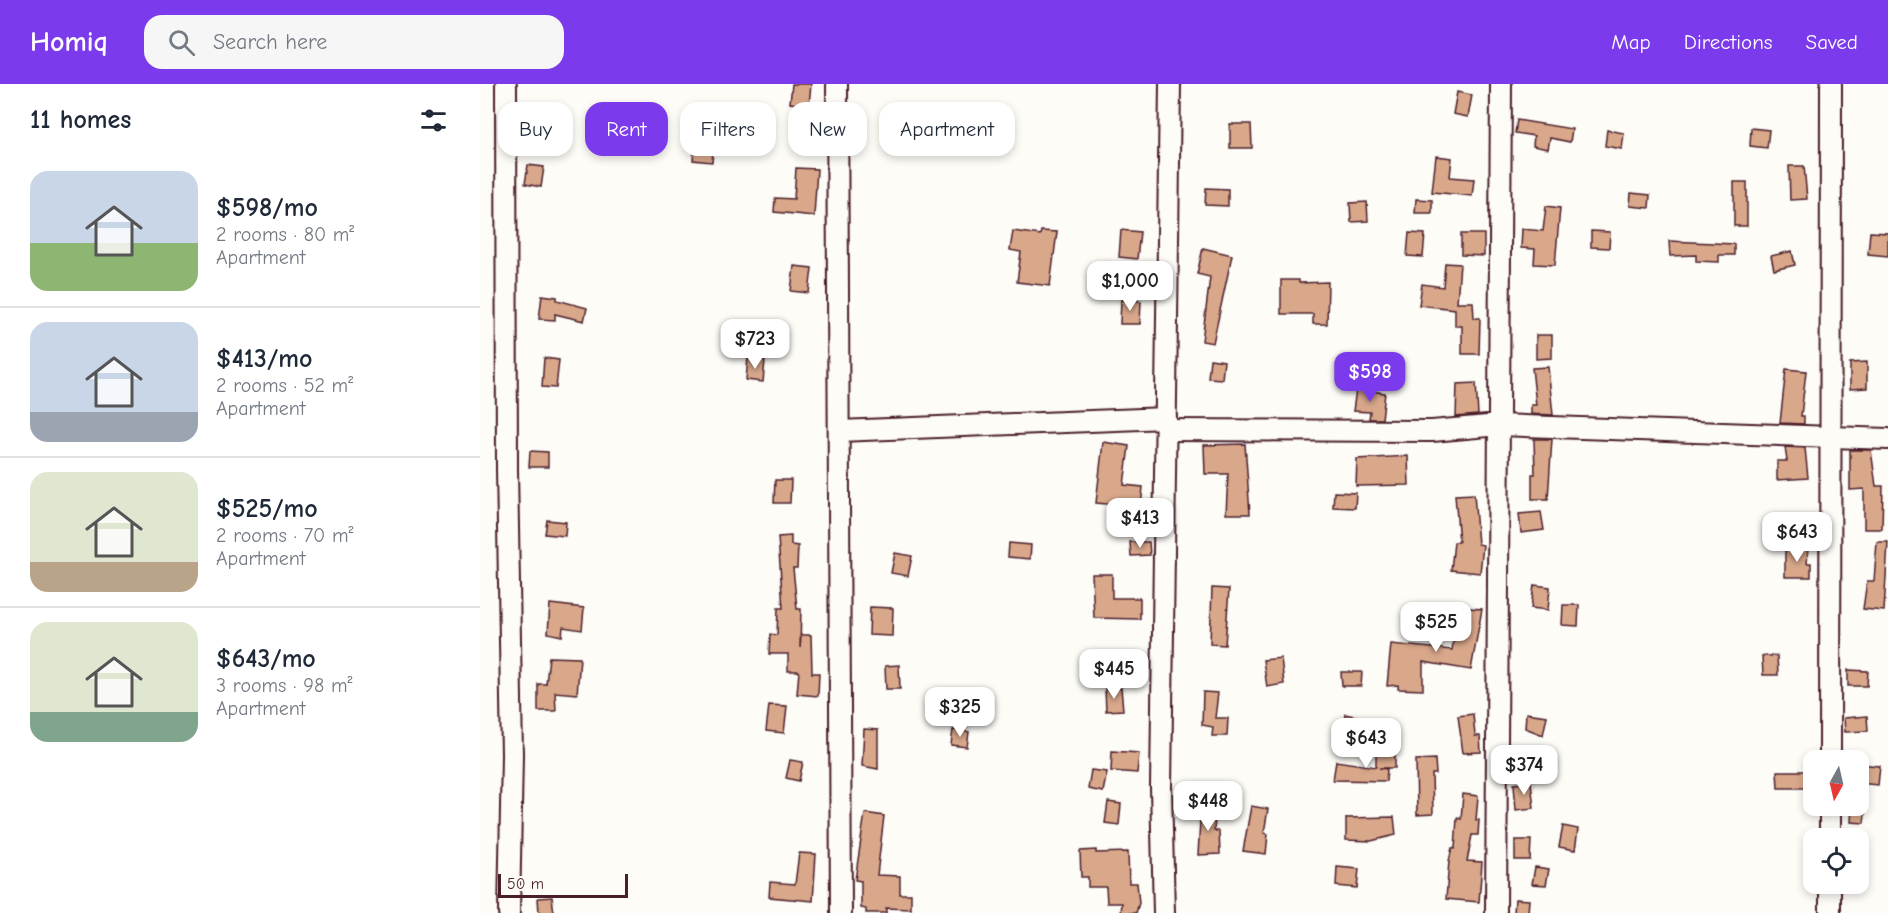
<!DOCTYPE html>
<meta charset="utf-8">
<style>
body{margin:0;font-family:"Comic Neue",sans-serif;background:#f6f6f7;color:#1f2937;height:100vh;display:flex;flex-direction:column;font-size:22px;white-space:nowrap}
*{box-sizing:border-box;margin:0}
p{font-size:20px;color:#747a83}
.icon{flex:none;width:33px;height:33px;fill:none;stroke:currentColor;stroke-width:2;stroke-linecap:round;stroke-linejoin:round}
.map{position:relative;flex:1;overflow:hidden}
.drawer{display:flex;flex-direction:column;background:#fff;width:480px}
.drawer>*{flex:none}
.guide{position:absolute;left:18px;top:18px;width:570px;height:54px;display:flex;gap:12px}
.needle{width:39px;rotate:188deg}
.controls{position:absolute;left:1323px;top:666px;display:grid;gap:12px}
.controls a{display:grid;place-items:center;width:66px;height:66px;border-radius:12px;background:#fff;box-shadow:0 3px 9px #0003;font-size:30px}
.scale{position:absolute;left:18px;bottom:15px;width:130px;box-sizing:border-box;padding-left:6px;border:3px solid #4a1f2b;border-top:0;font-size:16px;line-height:21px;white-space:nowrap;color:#4a1f2b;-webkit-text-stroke:4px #fdfcf7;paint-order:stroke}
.price{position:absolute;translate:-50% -51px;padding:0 14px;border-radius:12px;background:#fff;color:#222;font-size:20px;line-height:39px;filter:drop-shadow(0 2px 3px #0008)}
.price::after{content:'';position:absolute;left:50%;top:36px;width:18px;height:14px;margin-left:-9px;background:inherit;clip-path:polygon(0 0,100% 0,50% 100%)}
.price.selected{background:#7c3aed;color:#fff}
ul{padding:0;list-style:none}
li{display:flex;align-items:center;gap:18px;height:150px;padding:0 30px}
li+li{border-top:2px solid #e0e1e3}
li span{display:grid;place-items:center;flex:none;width:168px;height:120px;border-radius:18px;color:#555}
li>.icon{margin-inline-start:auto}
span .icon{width:72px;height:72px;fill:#fffc;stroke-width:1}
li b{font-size:26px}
h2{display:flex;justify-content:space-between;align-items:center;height:72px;padding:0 30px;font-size:26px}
.tag{padding:0 21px;border-radius:18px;background:#fff;box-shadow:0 3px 9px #0003;font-size:21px;line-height:54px}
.tag.selected{background:#7c3aed;color:#fff}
header{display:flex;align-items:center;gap:36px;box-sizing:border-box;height:84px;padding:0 30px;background:#7c3aed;color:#fff}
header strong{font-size:28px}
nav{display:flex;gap:33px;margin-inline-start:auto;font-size:21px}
.search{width:420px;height:54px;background:#f6f6f7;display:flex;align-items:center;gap:15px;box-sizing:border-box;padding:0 21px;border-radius:18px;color:#747a83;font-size:22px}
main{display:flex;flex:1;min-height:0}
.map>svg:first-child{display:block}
.building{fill:#d9a88b;stroke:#4a1f2b;stroke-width:1.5}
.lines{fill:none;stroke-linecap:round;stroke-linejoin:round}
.minor-casing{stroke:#4a1f2b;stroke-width:24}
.minor{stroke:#fdfcf7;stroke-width:20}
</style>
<header>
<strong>Homiq</strong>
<div class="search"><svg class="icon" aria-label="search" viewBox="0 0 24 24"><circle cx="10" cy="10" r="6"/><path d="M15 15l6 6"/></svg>Search here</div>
<nav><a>Map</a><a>Directions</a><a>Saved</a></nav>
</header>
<main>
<section class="drawer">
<h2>11 homes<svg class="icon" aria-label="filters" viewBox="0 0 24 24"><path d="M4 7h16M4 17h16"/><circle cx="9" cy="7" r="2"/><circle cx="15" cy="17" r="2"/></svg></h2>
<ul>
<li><span style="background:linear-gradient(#c9d6e8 60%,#8fb573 0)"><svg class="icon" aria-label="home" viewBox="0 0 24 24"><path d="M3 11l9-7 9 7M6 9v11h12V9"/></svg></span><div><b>$598/mo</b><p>2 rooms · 80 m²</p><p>Apartment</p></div></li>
<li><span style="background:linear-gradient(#c9d6e8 75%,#9aa5b1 0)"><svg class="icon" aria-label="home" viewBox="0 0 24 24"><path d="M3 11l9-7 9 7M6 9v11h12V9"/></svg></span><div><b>$413/mo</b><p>2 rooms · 52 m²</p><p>Apartment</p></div></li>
<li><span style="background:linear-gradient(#dfe7d0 75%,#b9a48a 0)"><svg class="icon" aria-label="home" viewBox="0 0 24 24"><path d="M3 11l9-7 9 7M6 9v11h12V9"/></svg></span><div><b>$525/mo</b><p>2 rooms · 70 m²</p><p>Apartment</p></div></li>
<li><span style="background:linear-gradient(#dfe7d0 75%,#7fa58c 0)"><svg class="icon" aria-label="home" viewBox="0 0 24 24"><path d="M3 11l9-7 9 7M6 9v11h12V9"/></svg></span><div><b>$643/mo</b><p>3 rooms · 98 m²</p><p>Apartment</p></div></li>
</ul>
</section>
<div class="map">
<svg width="1408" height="829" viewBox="0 0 1408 829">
<rect width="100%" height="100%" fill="#fdfcf7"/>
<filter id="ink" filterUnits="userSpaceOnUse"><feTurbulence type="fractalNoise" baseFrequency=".0167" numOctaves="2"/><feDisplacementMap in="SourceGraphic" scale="12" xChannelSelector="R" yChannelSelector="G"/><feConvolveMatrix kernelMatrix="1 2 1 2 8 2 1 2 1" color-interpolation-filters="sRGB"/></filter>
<g filter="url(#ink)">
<g class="building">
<polygon points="312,0 331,0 329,22 310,19"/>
<polygon points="977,8 992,11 988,33 973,30"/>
<polygon points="1037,36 1092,45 1090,58 1070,54 1068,65 1053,62 1054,52 1035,49"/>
<polygon points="217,38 236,40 232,78 213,76"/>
<polygon points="750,40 771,40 772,64 750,64"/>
<polygon points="1271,44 1289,46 1287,64 1270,62"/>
<polygon points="1127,46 1144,49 1142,65 1125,62"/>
<polygon points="956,72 972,74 970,93 994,95 992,112 952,108"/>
<polygon points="48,81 64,83 61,103 45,100"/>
<polygon points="1309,82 1324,82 1327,115 1310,116"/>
<polygon points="316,84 337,85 334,132 294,128 295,114 314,115"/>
<rect x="1254" y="98" width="13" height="44"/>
<polygon points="726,104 748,105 748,122 725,121"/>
<polygon points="1151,109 1170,111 1169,124 1150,122"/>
<polygon points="936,115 952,116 952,129 935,129"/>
<polygon points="887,118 888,137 871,138 870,119"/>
<polygon points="1066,122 1080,124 1075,181 1054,180 1055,165 1041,164 1042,145 1063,147"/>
<polygon points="641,146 660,148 657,175 639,173"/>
<polygon points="533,147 560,151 561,147 577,148 570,202 537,198 541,168 530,166"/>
<polygon points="1111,147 1130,148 1129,164 1111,163"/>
<polygon points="1390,148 1408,149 1408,172 1388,170"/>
<polygon points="929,149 945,150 943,173 927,172"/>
<polygon points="981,150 1004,150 1004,172 981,171"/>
<polygon points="1189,157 1254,160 1254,171 1239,171 1239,178 1216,177 1216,171 1190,172"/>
<polygon points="723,164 752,171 733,259 722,257 730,193 717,190"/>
<polygon points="1312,167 1315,181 1294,186 1291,172"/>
<polygon points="965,179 980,180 977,218 993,218 994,234 1000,234 999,270 982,270 982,242 975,242 975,225 939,221 942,200 963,203"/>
<polygon points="314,182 332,184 329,209 311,207"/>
<polygon points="801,196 819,196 819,199 848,198 847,240 833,240 833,230 801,230"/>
<polygon points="62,211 77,213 77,216 107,224 104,237 75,230 75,236 59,235"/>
<polygon points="641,216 661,217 660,240 640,240"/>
<polygon points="1056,251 1072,251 1072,274 1056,275"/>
<polygon points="64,274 79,276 76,304 62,303"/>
<polygon points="268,274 285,276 283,298 266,296"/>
<polygon points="730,275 744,277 742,295 728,294"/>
<polygon points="1387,278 1387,304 1370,305 1370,279"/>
<polygon points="1068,283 1073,331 1051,330 1051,321 1056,321 1052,284"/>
<polygon points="1306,285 1326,287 1321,332 1324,332 1324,340 1300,339"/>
<polygon points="996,299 998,331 976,333 977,300"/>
<polygon points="876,305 905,309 902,335 889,335 890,328 873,327"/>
<polygon points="1054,355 1072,355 1068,415 1052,415 1052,390 1055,390"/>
<polygon points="623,358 649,362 644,401 663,403 661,423 616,419"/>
<polygon points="765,360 770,430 746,430 748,390 725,390 724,361"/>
<polygon points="1305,363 1325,364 1328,394 1297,396 1297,377 1307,377"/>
<polygon points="1370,366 1391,366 1396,402 1403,402 1402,445 1384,445 1384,405 1370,406"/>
<polygon points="50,367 68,368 68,383 49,383"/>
<polygon points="928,372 929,401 876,402 877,375"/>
<polygon points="295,396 311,396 310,419 294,419"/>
<polygon points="854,408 876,409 875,424 853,423"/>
<polygon points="994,410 998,460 1003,461 1000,489 971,486 974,458 979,458 975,411"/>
<polygon points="1061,428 1064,446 1041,449 1039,430"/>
<polygon points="67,436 86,438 85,452 65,450"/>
<polygon points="311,452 311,461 318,462 317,484 313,484 317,525 321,525 320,564 321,551 331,551 332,589 339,589 338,612 317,610 319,587 308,587 308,570 289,570 290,550 297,551 298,524 303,524 298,453"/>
<polygon points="650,458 669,458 670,471 651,472"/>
<polygon points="1397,458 1408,458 1404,527 1383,525 1387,497 1394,497"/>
<polygon points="529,459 551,461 550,475 528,473"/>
<polygon points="1305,463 1328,465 1327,479 1331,479 1331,493 1305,493"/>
<polygon points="415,469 432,472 428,492 411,489"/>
<polygon points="612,490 632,490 632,514 660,514 660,535 614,534"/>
<polygon points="1054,501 1070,503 1068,526 1051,524"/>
<polygon points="732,504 749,505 745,561 730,560"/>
<polygon points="70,520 104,524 102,546 83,543 82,552 68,549"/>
<polygon points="1083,521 1099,521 1098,542 1082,541"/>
<polygon points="390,523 413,524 412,552 389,551"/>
<polygon points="974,523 1002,525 991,586 943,578 943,606 918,605 918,601 907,602 911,560 972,566 976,539 973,538"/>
<polygon points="1282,572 1297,572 1298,591 1283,591"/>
<polygon points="69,573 100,574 97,610 75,608 76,627 58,627 58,600 66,600"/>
<polygon points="801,574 804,600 787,603 783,576"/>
<polygon points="419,581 420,605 406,605 405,582"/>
<polygon points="1368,586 1388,587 1387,602 1368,602"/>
<polygon points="861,588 882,588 881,602 862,602"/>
<polygon points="641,604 643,626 626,627 625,605"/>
<polygon points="723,608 738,609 735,634 748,634 747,652 732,652 733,643 722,641"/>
<polygon points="446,614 460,615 458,633 445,632"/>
<polygon points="289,621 307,622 304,649 286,647"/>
<polygon points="1046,629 1067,632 1063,651 1045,644"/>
<polygon points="865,630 879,633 878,648 863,646"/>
<polygon points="993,630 995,652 1000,652 1001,668 983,669 978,632"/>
<polygon points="1387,632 1388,647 1365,648 1364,634"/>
<polygon points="384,645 398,646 398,685 382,682"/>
<polygon points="473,646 489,648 487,663 471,661"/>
<polygon points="632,667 659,669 657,689 631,687"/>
<polygon points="896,667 915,667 915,684 899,684 907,685 906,697 853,696 856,677 896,683"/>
<polygon points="955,675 956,690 952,690 953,730 937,731 936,676"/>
<polygon points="310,676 323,678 319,697 306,694"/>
<polygon points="1378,680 1400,682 1398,701 1378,699"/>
<polygon points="611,686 627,688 623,708 608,705"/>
<polygon points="1297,687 1326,687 1326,704 1298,704"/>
<polygon points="1051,698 1054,724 1036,726 1034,700"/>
<polygon points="983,710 998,712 996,736 999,736 998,751 992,751 987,777 1002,778 999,818 966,815 969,777 972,764 975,765 977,734 981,735"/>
<polygon points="628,718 641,720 639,741 625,739"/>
<polygon points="721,720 736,721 734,747 739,747 740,770 718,771"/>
<polygon points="771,722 788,725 784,749 788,750 786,770 763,767"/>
<polygon points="1372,722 1386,722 1384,739 1371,738"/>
<polygon points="385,729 404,732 397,791 420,792 420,810 431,810 431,825 406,824 406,829 386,829 386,825 381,824 381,797 375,796"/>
<polygon points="914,733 916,751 891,757 866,756 866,734"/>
<polygon points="1083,742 1098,745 1095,766 1079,763"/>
<polygon points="1035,756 1051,756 1050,776 1035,776"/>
<polygon points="616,766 616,769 648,768 649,799 657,799 659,819 656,829 641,829 642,819 627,819 626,803 608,803 608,793 601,793 600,767"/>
<polygon points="319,769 336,770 333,817 289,813 290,798 315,800"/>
<polygon points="857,783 879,785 877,804 856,802"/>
<polygon points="1055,783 1069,785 1066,801 1052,800"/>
<polygon points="72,813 74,829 59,829 58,814"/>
<polygon points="1035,815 1049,816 1048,829 1034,829"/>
</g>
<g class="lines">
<defs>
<g id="minor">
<polyline points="26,0 27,385 32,671 29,829"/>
<polyline points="357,0 361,829"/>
<polyline points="686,346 952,347 1019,341 1408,355"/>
<polyline points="359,347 686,334"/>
<polyline points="1350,676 1351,0"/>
<polyline points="1350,722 1350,754"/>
<polyline points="1350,800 1350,829"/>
<polyline points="684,829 681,703 690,0"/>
<polyline points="1016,829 1021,0"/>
</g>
</defs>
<use href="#minor" class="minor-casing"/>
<use href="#minor" class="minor"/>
</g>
</g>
</svg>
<div class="controls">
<a><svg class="needle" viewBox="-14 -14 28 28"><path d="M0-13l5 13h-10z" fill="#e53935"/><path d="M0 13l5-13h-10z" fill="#747a83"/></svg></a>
<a><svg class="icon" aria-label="locate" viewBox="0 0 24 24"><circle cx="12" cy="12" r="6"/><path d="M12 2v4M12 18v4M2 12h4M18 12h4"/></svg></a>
</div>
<div class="scale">50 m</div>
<b class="price" style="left:650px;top:228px">$1,000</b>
<b class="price" style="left:275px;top:286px">$723</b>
<b class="price selected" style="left:890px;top:319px">$598</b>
<b class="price" style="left:660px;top:465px">$413</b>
<b class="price" style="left:1317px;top:479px">$643</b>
<b class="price" style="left:956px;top:569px">$525</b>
<b class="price" style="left:634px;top:616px">$445</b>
<b class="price" style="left:480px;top:654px">$325</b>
<b class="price" style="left:886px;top:685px">$643</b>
<b class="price" style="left:1044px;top:712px">$374</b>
<b class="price" style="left:728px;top:748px">$448</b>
<div class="guide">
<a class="tag">Buy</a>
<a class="tag selected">Rent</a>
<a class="tag">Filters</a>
<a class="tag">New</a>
<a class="tag">Apartment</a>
</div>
</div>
</main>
